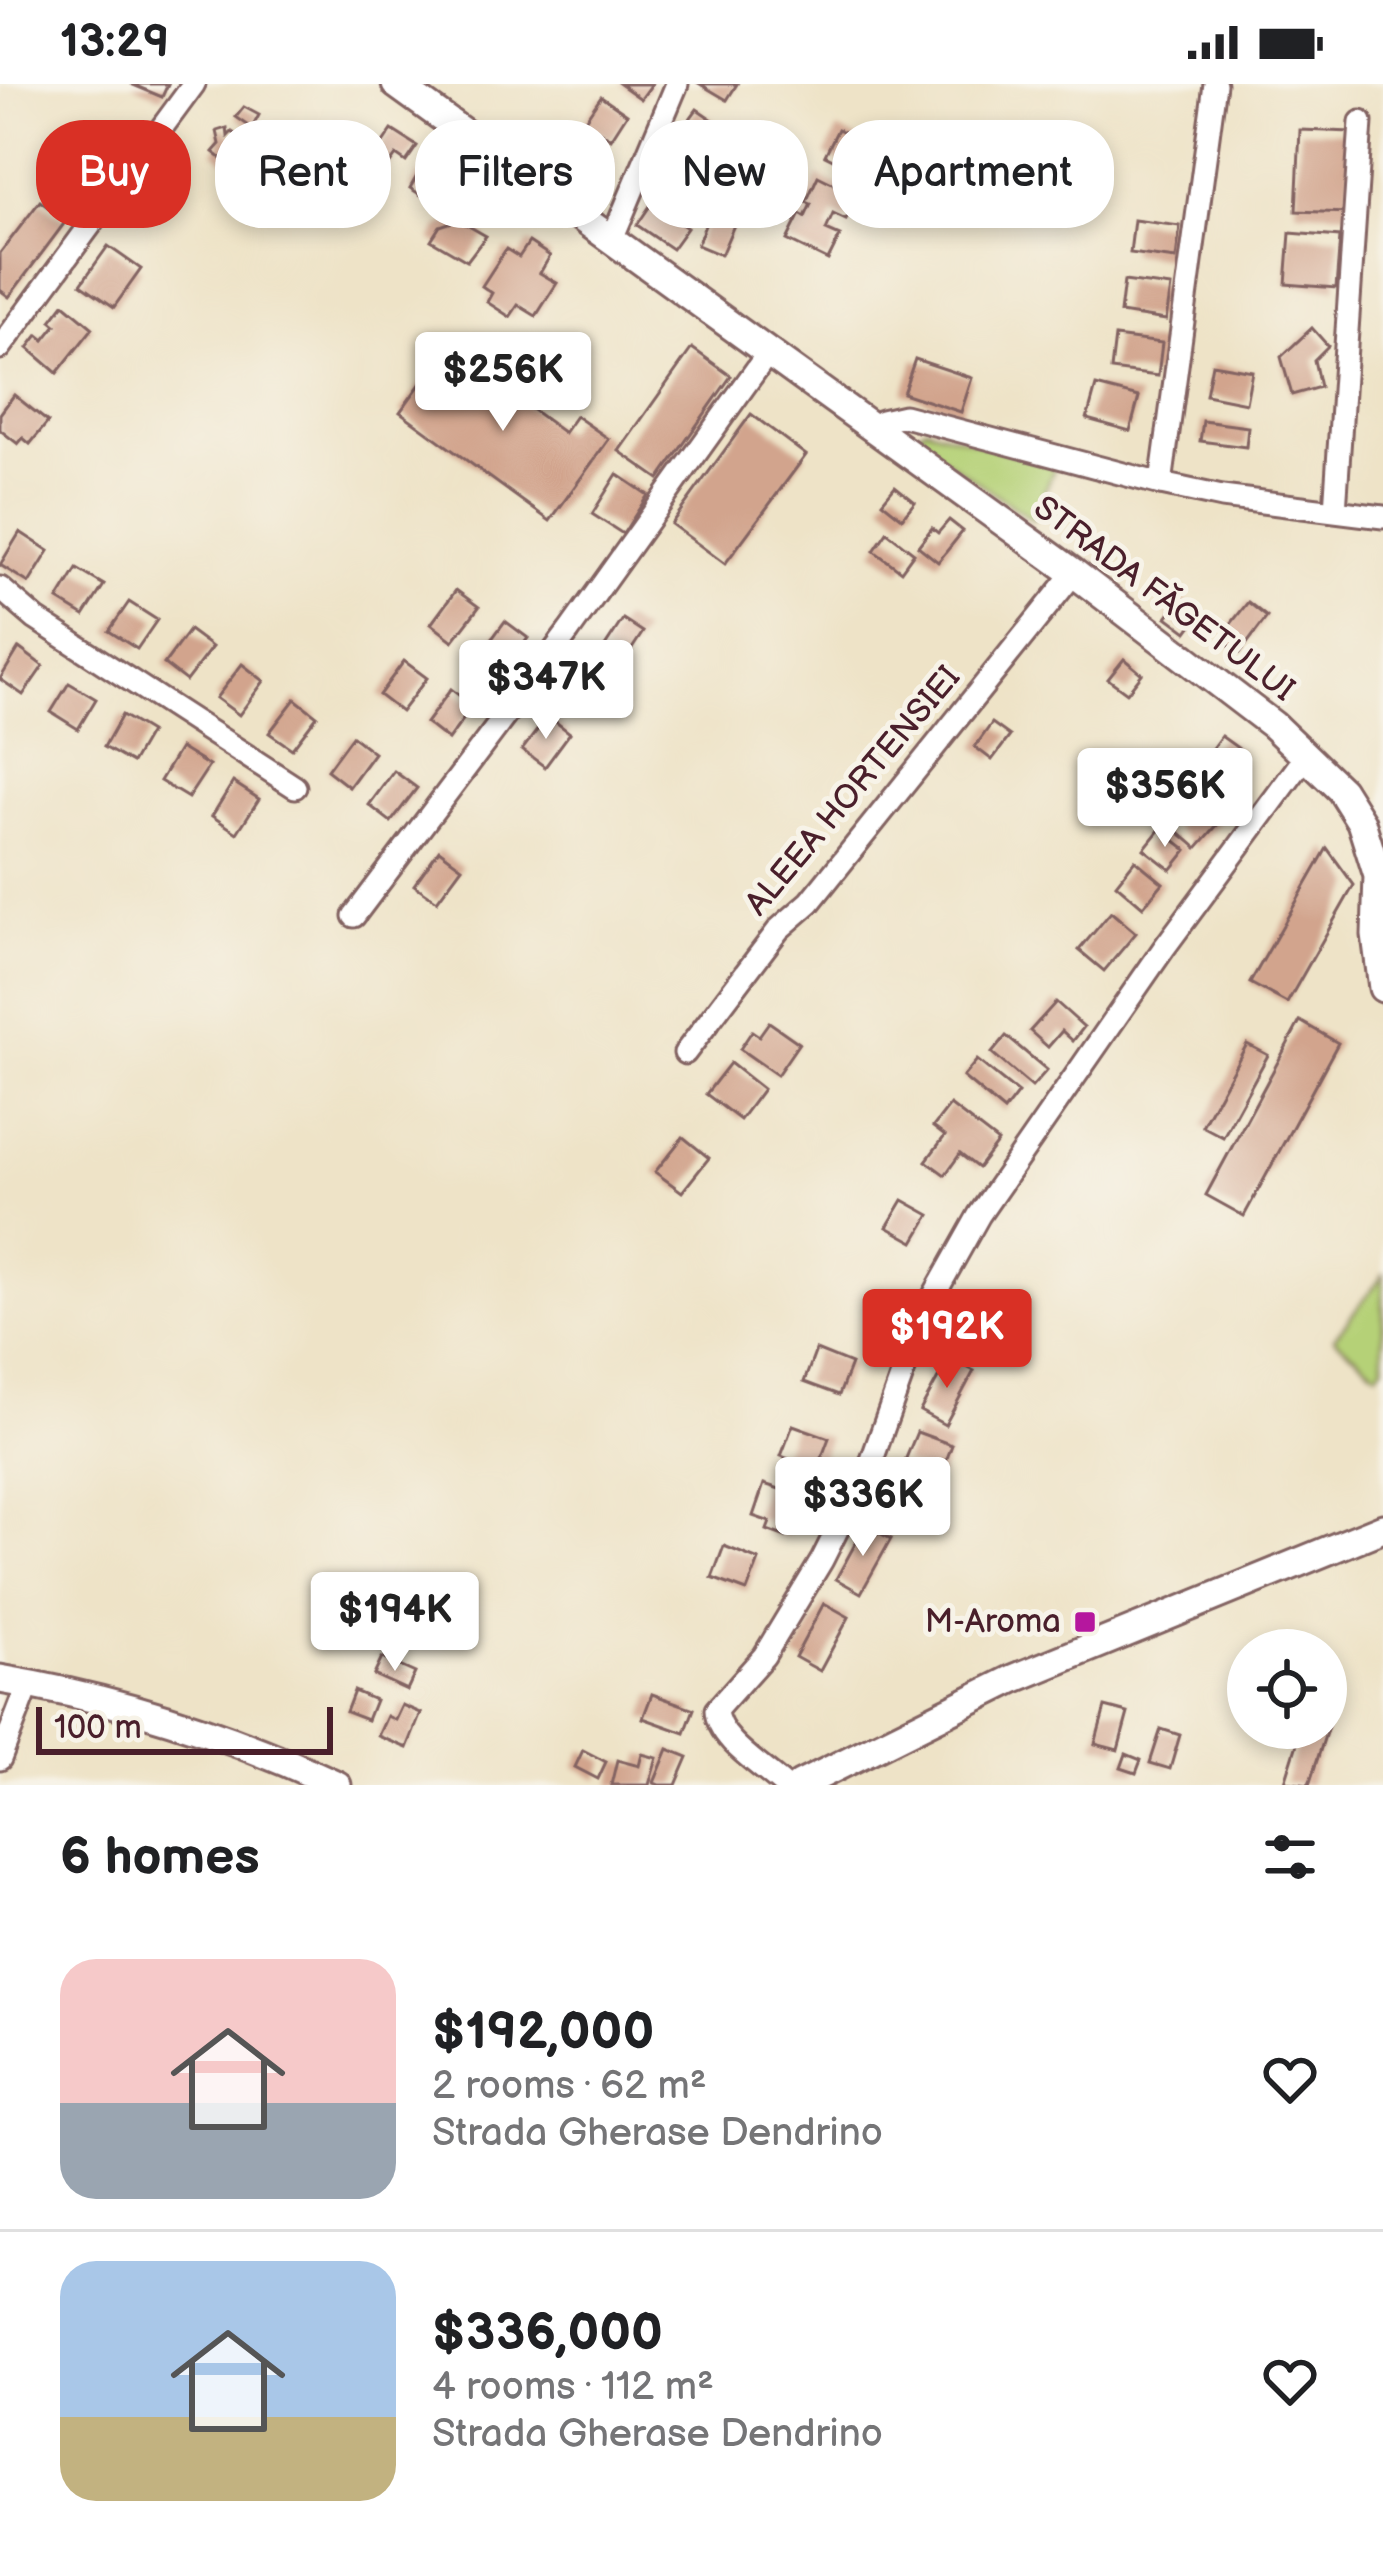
<!DOCTYPE html>
<meta charset="utf-8">
<style>
body{margin:0;font-family:"Balsamiq Sans",sans-serif;background:#f2f2f2;color:#202124;height:100vh;display:flex;flex-direction:column;font-size:45px;white-space:nowrap}
*{box-sizing:border-box;margin:0}
p{font-size:39px;color:#757577}
.icon{flex:none;width:66px;height:66px;fill:none;stroke:currentColor;stroke-width:2;stroke-linecap:round;stroke-linejoin:round}
.map{position:relative;height:1701px;overflow:hidden}
.side{display:flex;flex-direction:column;background:#fff;flex:1}
.side>*{flex:none}
.guide{position:absolute;left:36px;top:36px;width:1311px;height:108px;display:flex;gap:24px}
.fabs{position:absolute;left:1227px;top:1545px;display:grid;gap:24px}
.fabs a{display:grid;place-items:center;width:120px;height:120px;border-radius:50%;background:#fff;box-shadow:0 6px 18px #0003;font-size:60px}
.scale{position:absolute;left:36px;bottom:30px;width:297px;box-sizing:border-box;padding-left:12px;border:6px solid #4a1f2b;border-top:0;font-size:33px;line-height:42px;white-space:nowrap;color:#4a1f2b;-webkit-text-stroke:9px #f7f3e8;paint-order:stroke}
.price{position:absolute;translate:-50% -102px;padding:0 27px;border-radius:12px;background:#fff;color:#222;font-size:39px;line-height:78px;filter:drop-shadow(0 3px 6px #0008)}
.price::after{content:'';position:absolute;left:50%;top:72px;width:36px;height:27px;margin-left:-18px;background:inherit;clip-path:polygon(0 0,100% 0,50% 100%)}
.price.on{background:#d93025;color:#fff}
ul{padding:0;list-style:none}
li{display:flex;align-items:center;gap:36px;height:300px;padding:0 60px}
li+li{border-top:3px solid #e0e0e0}
li span{display:grid;place-items:center;flex:none;width:336px;height:240px;border-radius:36px;color:#555}
li>.icon{margin-inline-start:auto}
span .icon{width:144px;height:144px;fill:#fffc;stroke-width:1}
li b{font-size:51px}
h2{display:flex;justify-content:space-between;align-items:center;height:144px;padding:0 60px;font-size:51px}
.pill{padding:0 42px;border-radius:48px;background:#fff;box-shadow:0 6px 18px #0003;font-size:42px;line-height:108px}
.pill.on{background:#d93025;color:#fff}
.status{display:flex;justify-content:space-between;align-items:center;height:84px;padding:0 60px;background:#fff;direction:ltr}
.status svg{height:33px;fill:currentColor}
.map>svg:first-child{display:block}
.green{fill:#b5d177;stroke:#807851;stroke-width:3}
.building{fill:#d2a48d}
.lines{fill:none;stroke-linecap:round;stroke-linejoin:round}
.minor-casing{stroke:#836462;stroke-width:27}
.major-casing{stroke:#836462;stroke-width:33}
.minor{stroke:#fff;stroke-width:21}
.major{stroke:#fff;stroke-width:27}
.poi-dot{fill:#b5179e;stroke:#f7f3e8;stroke-width:4.5}
.labels{text-anchor:middle;dominant-baseline:central;stroke-width:10;stroke-linejoin:round;paint-order:stroke}
.street-label{font-size:33px;fill:#4a1f2b;stroke:#f7f3e8}
.poi-label{font-size:33px;fill:#4a1f2b;stroke:#f7f3e8;text-anchor:end}
</style>
<div class="status"><b>13:29</b><svg viewBox="0 0 49 12"><path d="M0 12V9h3v3zM5 12V6h3v6zM10 12V3h3v9zM15 12V0h3v12zM26 1h20v11H26zM47 4h2v5h-2z"/></svg></div>
<div class="map">
<svg width="1383" height="1701" viewBox="0 0 1383 1701">
<rect width="100%" height="100%" fill="#f7f3e8"/>
<filter id="ink" filterUnits="userSpaceOnUse"><feTurbulence type="fractalNoise" baseFrequency=".00833" numOctaves="2"/><feDisplacementMap in="SourceGraphic" scale="24" xChannelSelector="R" yChannelSelector="G"/><feConvolveMatrix kernelMatrix="1 2 1 2 8 2 1 2 1" color-interpolation-filters="sRGB"/></filter>
<filter id="wash" filterUnits="userSpaceOnUse"><feTurbulence type="fractalNoise" baseFrequency=".004" numOctaves="4" result="noise"/><feDisplacementMap in="SourceGraphic" scale="48" xChannelSelector="R" yChannelSelector="G"/><feGaussianBlur stdDeviation="2.7" result="paint"/><feColorMatrix in="noise" values="0 0 0 0 0 0 0 0 0 0 0 0 0 0 0 0 0 1.4 0 .05"/><feComposite in="paint" operator="in"/></filter>
<g filter="url(#wash)">
<rect width="100%" height="100%" fill="#eee3c7"/>
<g class="green">
<polygon points="925,343 1055,382 1033,436 914,354"/>
<polygon points="1383,1191 1383,1282 1377,1289 1334,1254"/>
</g>
<g id="blocks">
<g class="building">
<polygon points="131,0 168,0 162,13"/>
<polygon points="620,0 652,0 641,15"/>
<polygon points="700,0 737,0 727,16"/>
<polygon points="601,12 627,30 611,55 584,37"/>
<polygon points="244,23 259,31 252,44 236,33"/>
<polygon points="697,25 732,49 717,71 681,47"/>
<polygon points="227,44 228,52 232,48 247,58 231,82 213,68 220,60 217,47"/>
<polygon points="838,45 878,65 865,91 825,71"/>
<polygon points="392,46 417,62 406,78 396,71 381,92 367,83"/>
<polygon points="1300,46 1352,48 1348,129 1296,127"/>
<polygon points="579,50 614,75 604,90 593,82 585,94 568,82 575,71 567,66"/>
<polygon points="674,72 710,97 695,119 659,94"/>
<polygon points="418,90 436,101 427,115 410,104"/>
<polygon points="818,92 858,112 846,136 833,130 826,146 840,152 828,176 787,156 800,130 805,133 811,120 806,118"/>
<polygon points="40,117 66,137 9,213 0,206 0,169"/>
<polygon points="715,117 740,127 721,171 697,161"/>
<polygon points="652,119 687,144 672,165 637,141"/>
<polygon points="458,136 486,152 467,177 431,156 440,142"/>
<polygon points="1134,136 1180,142 1176,175 1130,169"/>
<polygon points="1290,149 1340,153 1336,204 1286,200"/>
<polygon points="529,158 550,172 540,189 557,199 536,232 518,221 510,233 487,218 492,209 482,202 506,165 519,173"/>
<polygon points="108,162 141,185 114,223 81,200"/>
<polygon points="1124,197 1171,203 1166,236 1120,229"/>
<polygon points="64,220 93,244 57,289 28,264 38,251 44,256 56,241 51,237"/>
<polygon points="1312,244 1328,262 1314,276 1320,303 1292,311 1281,273"/>
<polygon points="1115,253 1162,259 1158,292 1111,286"/>
<polygon points="447,263 564,349 576,332 609,355 550,437 400,328"/>
<polygon points="692,264 731,292 659,395 619,367"/>
<polygon points="915,275 972,294 961,328 903,309"/>
<polygon points="1212,280 1252,287 1246,319 1206,311"/>
<polygon points="1096,302 1139,313 1130,347 1087,335"/>
<polygon points="14,311 48,338 30,360 23,354 18,360 0,346 0,330"/>
<polygon points="751,330 806,371 725,480 671,440"/>
<polygon points="1203,337 1248,343 1246,363 1200,357"/>
<polygon points="617,390 648,411 623,450 592,430"/>
<polygon points="895,402 915,418 902,434 882,418"/>
<polygon points="949,436 963,447 938,478 918,462 932,444 938,449"/>
<polygon points="20,448 49,467 29,499 0,481"/>
<polygon points="887,448 914,469 901,487 874,467"/>
<polygon points="77,485 104,501 84,532 58,516"/>
<polygon points="456,506 479,523 453,557 431,540"/>
<polygon points="1181,514 1201,529 1187,548 1167,533"/>
<polygon points="129,518 157,536 137,565 109,547"/>
<polygon points="1248,518 1267,533 1240,569 1226,559 1232,551 1226,546"/>
<polygon points="623,535 643,548 622,580 602,567"/>
<polygon points="505,537 528,554 503,588 480,571"/>
<polygon points="189,546 212,563 186,597 164,580"/>
<polygon points="19,564 43,582 23,611 0,595"/>
<polygon points="1124,575 1142,590 1127,609 1108,595"/>
<polygon points="404,577 427,594 401,628 379,611"/>
<polygon points="242,580 264,597 239,631 216,614"/>
<polygon points="69,599 96,615 78,645 51,628"/>
<polygon points="451,605 473,622 448,656 426,639"/>
<polygon points="295,615 317,632 292,665 269,649"/>
<polygon points="122,631 150,648 132,679 104,663"/>
<polygon points="548,632 570,649 545,683 522,666"/>
<polygon points="992,639 1010,652 992,676 975,663"/>
<polygon points="352,652 374,669 349,703 327,686"/>
<polygon points="1221,652 1242,667 1214,706 1193,690"/>
<polygon points="180,664 209,682 188,714 160,697"/>
<polygon points="394,687 417,704 391,738 369,721"/>
<polygon points="233,698 259,715 237,749 212,732"/>
<polygon points="1236,703 1246,710 1234,728 1223,721"/>
<polygon points="1196,718 1219,739 1197,764 1174,744"/>
<polygon points="1160,745 1187,766 1171,786 1144,765"/>
<polygon points="1327,764 1354,801 1287,919 1250,899"/>
<polygon points="439,766 462,783 437,817 414,801"/>
<polygon points="1135,776 1163,799 1143,823 1116,800"/>
<polygon points="1111,828 1136,849 1104,887 1079,866"/>
<polygon points="1056,918 1084,943 1073,957 1062,947 1048,963 1030,947"/>
<polygon points="1300,937 1338,959 1244,1132 1206,1111"/>
<polygon points="769,938 799,959 777,991 740,965 752,947 759,952"/>
<polygon points="1006,952 1047,986 1032,1003 992,969"/>
<polygon points="1247,960 1268,971 1223,1053 1202,1042"/>
<polygon points="977,976 1018,1009 1004,1027 963,993"/>
<polygon points="730,979 763,1005 740,1036 706,1010"/>
<polygon points="950,1021 998,1058 978,1084 960,1070 945,1091 926,1077 945,1052 933,1043"/>
<polygon points="683,1053 709,1074 682,1108 655,1088"/>
<polygon points="903,1116 930,1131 914,1158 887,1143"/>
<polygon points="816,1266 851,1280 839,1311 804,1298"/>
<polygon points="949,1274 974,1287 945,1341 920,1327"/>
<polygon points="793,1341 829,1354 817,1386 781,1372"/>
<polygon points="917,1348 952,1361 940,1393 904,1379"/>
<polygon points="764,1400 814,1416 807,1437 793,1433 786,1453 767,1446 770,1438 753,1432"/>
<polygon points="865,1442 891,1455 861,1509 836,1495"/>
<polygon points="724,1462 759,1476 747,1507 712,1494"/>
<polygon points="824,1519 849,1533 820,1587 795,1573"/>
<polygon points="382,1574 415,1589 407,1606 374,1591"/>
<polygon points="354,1607 375,1616 367,1636 346,1628"/>
<polygon points="652,1610 694,1625 685,1649 643,1634"/>
<polygon points="402,1621 421,1629 407,1664 378,1652 387,1632 395,1636"/>
<polygon points="1105,1623 1128,1629 1118,1666 1095,1660"/>
<polygon points="1326,1628 1332,1630 1309,1701 1285,1698 1302,1644 1326,1644"/>
<polygon points="1161,1645 1180,1651 1170,1685 1150,1679"/>
<polygon points="668,1665 688,1673 676,1701 659,1701 654,1699"/>
<polygon points="583,1666 606,1678 598,1695 575,1683"/>
<polygon points="642,1670 657,1674 649,1701 611,1701 617,1676 639,1682"/>
<polygon points="1126,1670 1141,1676 1136,1689 1121,1684"/>
</g>
</g>
</g>
<g filter="url(#ink)">
<use href="#blocks" fill-opacity="0" stroke="#836462" stroke-width="3"/>
<g class="lines">
<defs>
<g id="minor">
<polyline points="612,155 677,0"/>
<polyline points="0,264 194,0"/>
<polyline points="873,346 882,337 904,332 1161,400 1222,413 1383,433"/>
<polyline points="1161,400 1215,0"/>
<polyline points="1335,426 1361,38"/>
<polyline points="0,504 36,535 295,703"/>
<polyline points="354,832 569,547 768,269"/>
<polyline points="685,969 779,845 810,818 1074,489"/>
<polyline points="0,1675 29,1600"/>
<path d="M783,1701c-22,-20 -66,-46 -67,-75l48,-54 58,-96 50,-100 52,-147 55,-98 185,-267 142,-192"/>
</g>
<g id="major">
<polyline points="396,0 1074,489 1273,641 1341,706 1361,738 1378,792 1376,851 1383,904"/>
<path d="M0,1595c120,20 228,55 337,106"/>
<polyline points="800,1701 1013,1595 1383,1444"/>
</g>
</defs>
<use href="#minor" class="minor-casing"/>
<use href="#major" class="major-casing"/>
<use href="#minor" class="minor"/>
<use href="#major" class="major"/>
</g>
</g>
<rect class="poi-dot" x="1073" y="1526" width="24" height="24" rx="6"/>
<g class="labels">
<g class="street-label">
<text transform="translate(1164 515) rotate(37)">STRADA FĂGETULUI</text>
<text transform="translate(853 707) rotate(-50)">ALEEA HORTENSIEI</text>
</g>
<g class="poi-label">
<text x="1061" y="1538">M-Aroma</text>
</g>
</g>
</svg>
<div class="fabs">
<a><svg class="icon" aria-label="locate" viewBox="0 0 24 24"><circle cx="12" cy="12" r="6"/><path d="M12 2v4M12 18v4M2 12h4M18 12h4"/></svg></a>
</div>
<div class="scale">100 m</div>
<b class="price" style="left:503px;top:350px">$256K</b>
<b class="price" style="left:546px;top:658px">$347K</b>
<b class="price" style="left:1165px;top:766px">$356K</b>
<b class="price on" style="left:947px;top:1307px">$192K</b>
<b class="price" style="left:863px;top:1475px">$336K</b>
<b class="price" style="left:395px;top:1590px">$194K</b>
<div class="guide">
<a class="pill on">Buy</a>
<a class="pill">Rent</a>
<a class="pill">Filters</a>
<a class="pill">New</a>
<a class="pill">Apartment</a>
</div>
</div>
<section class="side">
<h2>6 homes<svg class="icon" aria-label="filters" viewBox="0 0 24 24"><path d="M4 7h16M4 17h16"/><circle cx="9" cy="7" r="2"/><circle cx="15" cy="17" r="2"/></svg></h2>
<ul>
<li><span style="background:linear-gradient(#f6c9c9 60%,#9aa5b1 0)"><svg class="icon" aria-label="home" viewBox="0 0 24 24"><path d="M3 11l9-7 9 7M6 9v11h12V9"/></svg></span><div><b>$192,000</b><p>2 rooms · 62 m²</p><p>Strada Gherase Dendrino</p></div><svg class="icon" aria-label="heart" viewBox="0 0 24 24"><path d="M12 20l-8-8c-3-5 5-10 8-4 3-6 11-1 8 4z"/></svg></li>
<li><span style="background:linear-gradient(#a9c7e8 65%,#c2b280 0)"><svg class="icon" aria-label="home" viewBox="0 0 24 24"><path d="M3 11l9-7 9 7M6 9v11h12V9"/></svg></span><div><b>$336,000</b><p>4 rooms · 112 m²</p><p>Strada Gherase Dendrino</p></div><svg class="icon" aria-label="heart" viewBox="0 0 24 24"><path d="M12 20l-8-8c-3-5 5-10 8-4 3-6 11-1 8 4z"/></svg></li>
</ul>
</section>
